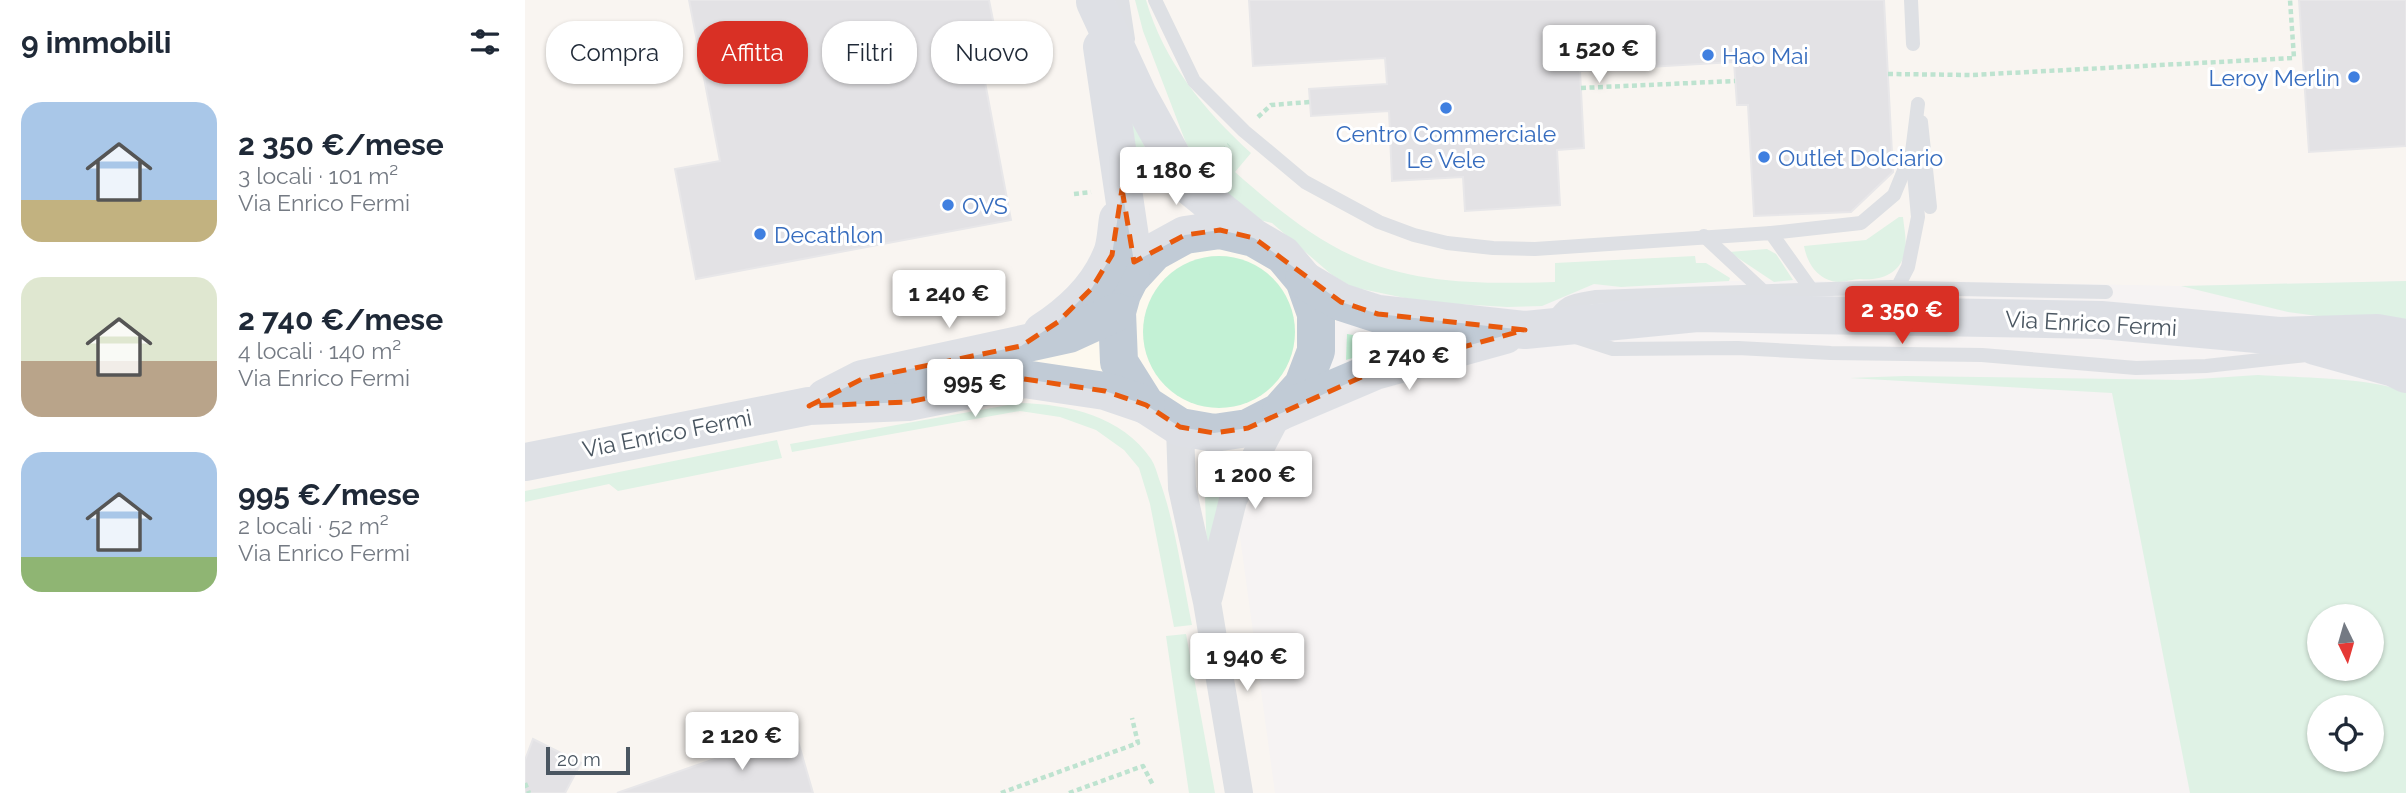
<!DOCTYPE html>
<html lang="it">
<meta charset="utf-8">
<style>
body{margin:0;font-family:Raleway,sans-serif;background:#f6f6f7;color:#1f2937;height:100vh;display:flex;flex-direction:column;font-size:26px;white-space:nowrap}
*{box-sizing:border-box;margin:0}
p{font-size:23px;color:#747a83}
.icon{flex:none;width:38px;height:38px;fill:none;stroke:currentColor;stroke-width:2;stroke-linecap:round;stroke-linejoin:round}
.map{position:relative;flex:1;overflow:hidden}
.sheet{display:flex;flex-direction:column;background:#fff;width:525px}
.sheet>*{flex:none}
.banner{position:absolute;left:21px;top:21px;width:665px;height:63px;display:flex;gap:14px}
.needle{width:46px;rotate:175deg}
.tools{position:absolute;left:1782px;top:604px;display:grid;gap:14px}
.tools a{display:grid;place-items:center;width:77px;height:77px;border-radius:50%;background:#fff;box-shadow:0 2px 5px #0004;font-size:35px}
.scale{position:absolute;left:21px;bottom:18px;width:84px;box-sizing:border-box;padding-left:7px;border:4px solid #4a5661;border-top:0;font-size:19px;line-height:24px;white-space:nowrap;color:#4a5661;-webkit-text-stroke:5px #fff;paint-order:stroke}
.price{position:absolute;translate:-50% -60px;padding:0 16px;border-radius:7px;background:#fff;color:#222;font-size:23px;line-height:46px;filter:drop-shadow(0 2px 4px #0008)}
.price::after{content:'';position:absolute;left:50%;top:42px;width:21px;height:16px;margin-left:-10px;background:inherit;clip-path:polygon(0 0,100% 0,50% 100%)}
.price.active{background:#d93025;color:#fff}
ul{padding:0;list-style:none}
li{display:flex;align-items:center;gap:21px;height:175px;padding:0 21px}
li span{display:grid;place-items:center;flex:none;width:196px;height:140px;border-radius:21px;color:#555}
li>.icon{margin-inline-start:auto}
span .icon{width:84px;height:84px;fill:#fffc;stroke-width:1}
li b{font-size:30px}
h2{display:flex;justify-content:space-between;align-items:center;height:84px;padding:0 21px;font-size:30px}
.chip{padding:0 24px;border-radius:28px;background:#fff;box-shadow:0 2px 5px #0004;font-size:24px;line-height:63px}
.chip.active{background:#d93025;color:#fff}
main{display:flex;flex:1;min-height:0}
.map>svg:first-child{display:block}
.commercial{fill:#fdf9ef}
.green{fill:#c3f1d5;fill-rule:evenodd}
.building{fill:#cdcfd5;stroke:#d7d9de;stroke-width:2}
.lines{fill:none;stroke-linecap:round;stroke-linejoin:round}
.path{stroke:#7ad0a6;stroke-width:4.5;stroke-dasharray:5 3.5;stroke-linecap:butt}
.lane{stroke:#c1cad2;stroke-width:14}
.street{stroke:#c1cad2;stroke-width:28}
.secondary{stroke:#c1cbd6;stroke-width:38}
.marked{fill:none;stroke:#e8590c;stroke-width:5;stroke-dasharray:14 9;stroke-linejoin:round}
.shop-dot{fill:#3f7fe0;stroke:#fff;stroke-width:2.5}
.labels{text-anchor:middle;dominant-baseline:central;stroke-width:6;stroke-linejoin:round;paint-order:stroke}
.shop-label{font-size:23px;fill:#366cbe;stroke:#fff;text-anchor:start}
.street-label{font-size:23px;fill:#4a5661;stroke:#fff}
</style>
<main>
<section class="sheet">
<h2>9 immobili<svg class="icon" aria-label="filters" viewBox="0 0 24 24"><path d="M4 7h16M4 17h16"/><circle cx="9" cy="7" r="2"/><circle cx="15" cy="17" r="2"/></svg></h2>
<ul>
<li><span style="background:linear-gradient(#a9c7e8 70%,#c2b280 0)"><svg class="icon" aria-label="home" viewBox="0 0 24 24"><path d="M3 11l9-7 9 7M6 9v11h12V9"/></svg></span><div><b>2 350 €/mese</b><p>3 locali · 101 m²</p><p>Via Enrico Fermi</p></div></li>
<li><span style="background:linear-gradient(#dfe7d0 60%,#b9a48a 0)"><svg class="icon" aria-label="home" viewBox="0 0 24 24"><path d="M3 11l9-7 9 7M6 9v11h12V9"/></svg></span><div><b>2 740 €/mese</b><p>4 locali · 140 m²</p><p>Via Enrico Fermi</p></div></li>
<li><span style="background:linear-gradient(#a9c7e8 75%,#8fb573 0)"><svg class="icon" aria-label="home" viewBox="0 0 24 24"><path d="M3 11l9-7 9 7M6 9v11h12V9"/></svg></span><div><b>995 €/mese</b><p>2 locali · 52 m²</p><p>Via Enrico Fermi</p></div></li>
</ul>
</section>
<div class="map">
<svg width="1881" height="793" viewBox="0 0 1881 793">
<rect width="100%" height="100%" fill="#f5f3f3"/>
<polygon class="commercial" points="0,0 1881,0 1881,281 1656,286 1354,280 1316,282 1268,280 1204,281 1096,287 1069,284 1015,306 982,307 899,302 827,288 713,522 750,793 0,793"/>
<g class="green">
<path d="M610,0h11c18,62 58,110 105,153l-16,19c35,31 74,64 118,84 62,29 135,28 202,26v-19l140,-7 1,7h10l24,15 -1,3 -108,6 -27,-3 -52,22 -35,1 -83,-5 -72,-15 -20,-12 -60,-52 -25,-6 -32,-24 -29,-50 -43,-112z"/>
<polygon points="602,107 635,181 626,184 616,180"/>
<path d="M1374,217h4c1,11 4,23 2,33 -3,24 -25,31 -45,29 -7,0 -14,3 -21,3 -21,-1 -32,-19 -35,-36l62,-6z"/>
<polygon points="1242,249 1251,254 1268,280 1249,282 1204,252"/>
<circle cx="694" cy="332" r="76"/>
<polygon points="1881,281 1881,328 1763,312 1656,286"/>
<polygon points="822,334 877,343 821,360"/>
<path d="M1733,375c43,3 110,2 148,17v401h-216l-78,-400 -262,-15 55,-2 278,4zM1794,616h52v52h-52zM1794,707h52v53h-52z"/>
<path d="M494,403c49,1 103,13 132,56 4,6 6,14 8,20 17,46 23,98 33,146l-18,2 -24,-123 -11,-36 -15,-18 -28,-20 -36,-13 -40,-6 -228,41 -2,-8z"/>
<polygon points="252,440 257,458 93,491 84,484 0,502 0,491"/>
<polygon points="708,463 682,556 679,465"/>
<polygon points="661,634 690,793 664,793 641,636"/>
</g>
<g class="building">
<polygon points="164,0 464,0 469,25 450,29 486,220 171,279 150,169 195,161"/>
<polygon points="724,0 1359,0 1368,172 1326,212 1229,216 1223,105 1212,105 1209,62 1055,71 1059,148 1032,150 1035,205 940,211 938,177 867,181 864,111 786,116 784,89 862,84 860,58 728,66"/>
<polygon points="1774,0 1881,0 1881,146 1784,152"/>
<polygon points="270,731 288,793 92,793"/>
<polygon points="8,739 56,763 40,793 0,793 0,760"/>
</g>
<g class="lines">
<g class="path">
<polyline points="1363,74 1446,75 1769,58 1765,0"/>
<polyline points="1056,88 1210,81"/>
<polyline points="733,117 746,105 785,102"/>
<polyline points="685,163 704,145"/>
<polyline points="549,194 566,192"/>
<polyline points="0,783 4,793"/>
<polyline points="476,793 613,743 607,718"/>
<polyline points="544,793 618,766 628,785"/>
</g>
<g class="lane">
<polyline points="597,0 603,39"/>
<polyline points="630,0 669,81 719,131 780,182 854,222 889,235 922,243 968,248 1010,249 1246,233 1286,289"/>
<polyline points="1386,0 1388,44"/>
<polyline points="1396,122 1405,207"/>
<polyline points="1246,233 1336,223 1369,195 1385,156"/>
<polyline points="1179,236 1237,290"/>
<polyline points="1369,294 1383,267 1393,217 1387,152 1393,104"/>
<path d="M1026,322c15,-22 20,-21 45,-25l296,-10 2,7 15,-6 197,4"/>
<polyline points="1051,337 1088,349 1213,348 1306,353 1457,355 1611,368 1681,366 1791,354"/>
</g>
<g class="street">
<polyline points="655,427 657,488 682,602 714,793"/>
<polyline points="684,596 708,500 754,412"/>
</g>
<g class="secondary">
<polyline points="570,2 613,95 662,184 729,238 758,255 779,280 791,314 791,351 778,385 754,412 723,428 689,433 655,427 621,405 594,362 592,312 597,294 605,278 629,252 660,235 695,230 729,238"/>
<polyline points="577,47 606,244 605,278"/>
<polyline points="779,280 816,302 853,314 1000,330 1172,313 1576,320 1754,336 1852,333 1881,338"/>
<path d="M517,332c28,-18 56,-44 69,-76 5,-10 5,-26 7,-37"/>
<polyline points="1790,346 1869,368 1881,374"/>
<polyline points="300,398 337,379 544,334 592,312"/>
<polyline points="756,411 850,371 980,335"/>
<polyline points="0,462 284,406 383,402 499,379 580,391 621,405"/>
</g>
</g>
<path d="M0 0H1881V793H0ZM597,189l12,73 51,-27 35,-5 34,8 87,64 37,12 147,16 -150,41 -127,57 -34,5 -34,-6 -34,-22 -41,-14 -81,-12 -116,23 -99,4 53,-27 159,-33 37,-24 34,-34 20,-33z" fill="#f5f3f3" fill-opacity=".55" fill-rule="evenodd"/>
<path class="marked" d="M597,189l12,73 51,-27 35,-5 34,8 87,64 37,12 147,16 -150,41 -127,57 -34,5 -34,-6 -34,-22 -41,-14 -81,-12 -116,23 -99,4 53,-27 159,-33 37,-24 34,-34 20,-33z"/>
<g class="shop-dot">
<circle cx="1183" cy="55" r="7"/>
<circle cx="1829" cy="77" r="7"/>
<circle cx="921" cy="108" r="7"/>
<circle cx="1239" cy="157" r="7"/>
<circle cx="423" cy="205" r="7"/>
<circle cx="235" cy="234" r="7"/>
</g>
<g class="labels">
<g class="shop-label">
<text x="1197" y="55">Hao Mai</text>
<text x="1815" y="77" text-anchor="end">Leroy Merlin</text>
<text x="921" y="133" text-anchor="middle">Centro Commerciale<tspan x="921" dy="26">Le Vele</tspan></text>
<text x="1253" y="157">Outlet Dolciario</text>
<text x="437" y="205">OVS</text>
<text x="249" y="234">Decathlon</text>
</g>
<g class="street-label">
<text transform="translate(1566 323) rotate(3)">Via Enrico Fermi</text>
<text transform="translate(142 433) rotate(-11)">Via Enrico Fermi</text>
</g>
</g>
</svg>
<div class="tools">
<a><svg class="needle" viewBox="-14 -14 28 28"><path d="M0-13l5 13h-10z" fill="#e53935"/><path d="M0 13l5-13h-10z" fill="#747a83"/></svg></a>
<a><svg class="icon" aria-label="locate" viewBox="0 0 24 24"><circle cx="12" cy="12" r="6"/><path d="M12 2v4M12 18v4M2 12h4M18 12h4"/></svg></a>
</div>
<div class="scale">20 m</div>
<b class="price" style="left:1074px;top:85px">1 520 €</b>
<b class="price" style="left:651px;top:207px">1 180 €</b>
<b class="price" style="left:424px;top:330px">1 240 €</b>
<b class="price active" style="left:1377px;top:346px">2 350 €</b>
<b class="price" style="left:884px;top:392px">2 740 €</b>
<b class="price" style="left:450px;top:419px">995 €</b>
<b class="price" style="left:730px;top:511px">1 200 €</b>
<b class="price" style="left:722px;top:693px">1 940 €</b>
<b class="price" style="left:217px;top:772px">2 120 €</b>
<div class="banner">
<a class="chip">Compra</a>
<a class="chip active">Affitta</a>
<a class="chip">Filtri</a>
<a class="chip">Nuovo</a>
</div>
</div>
</main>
